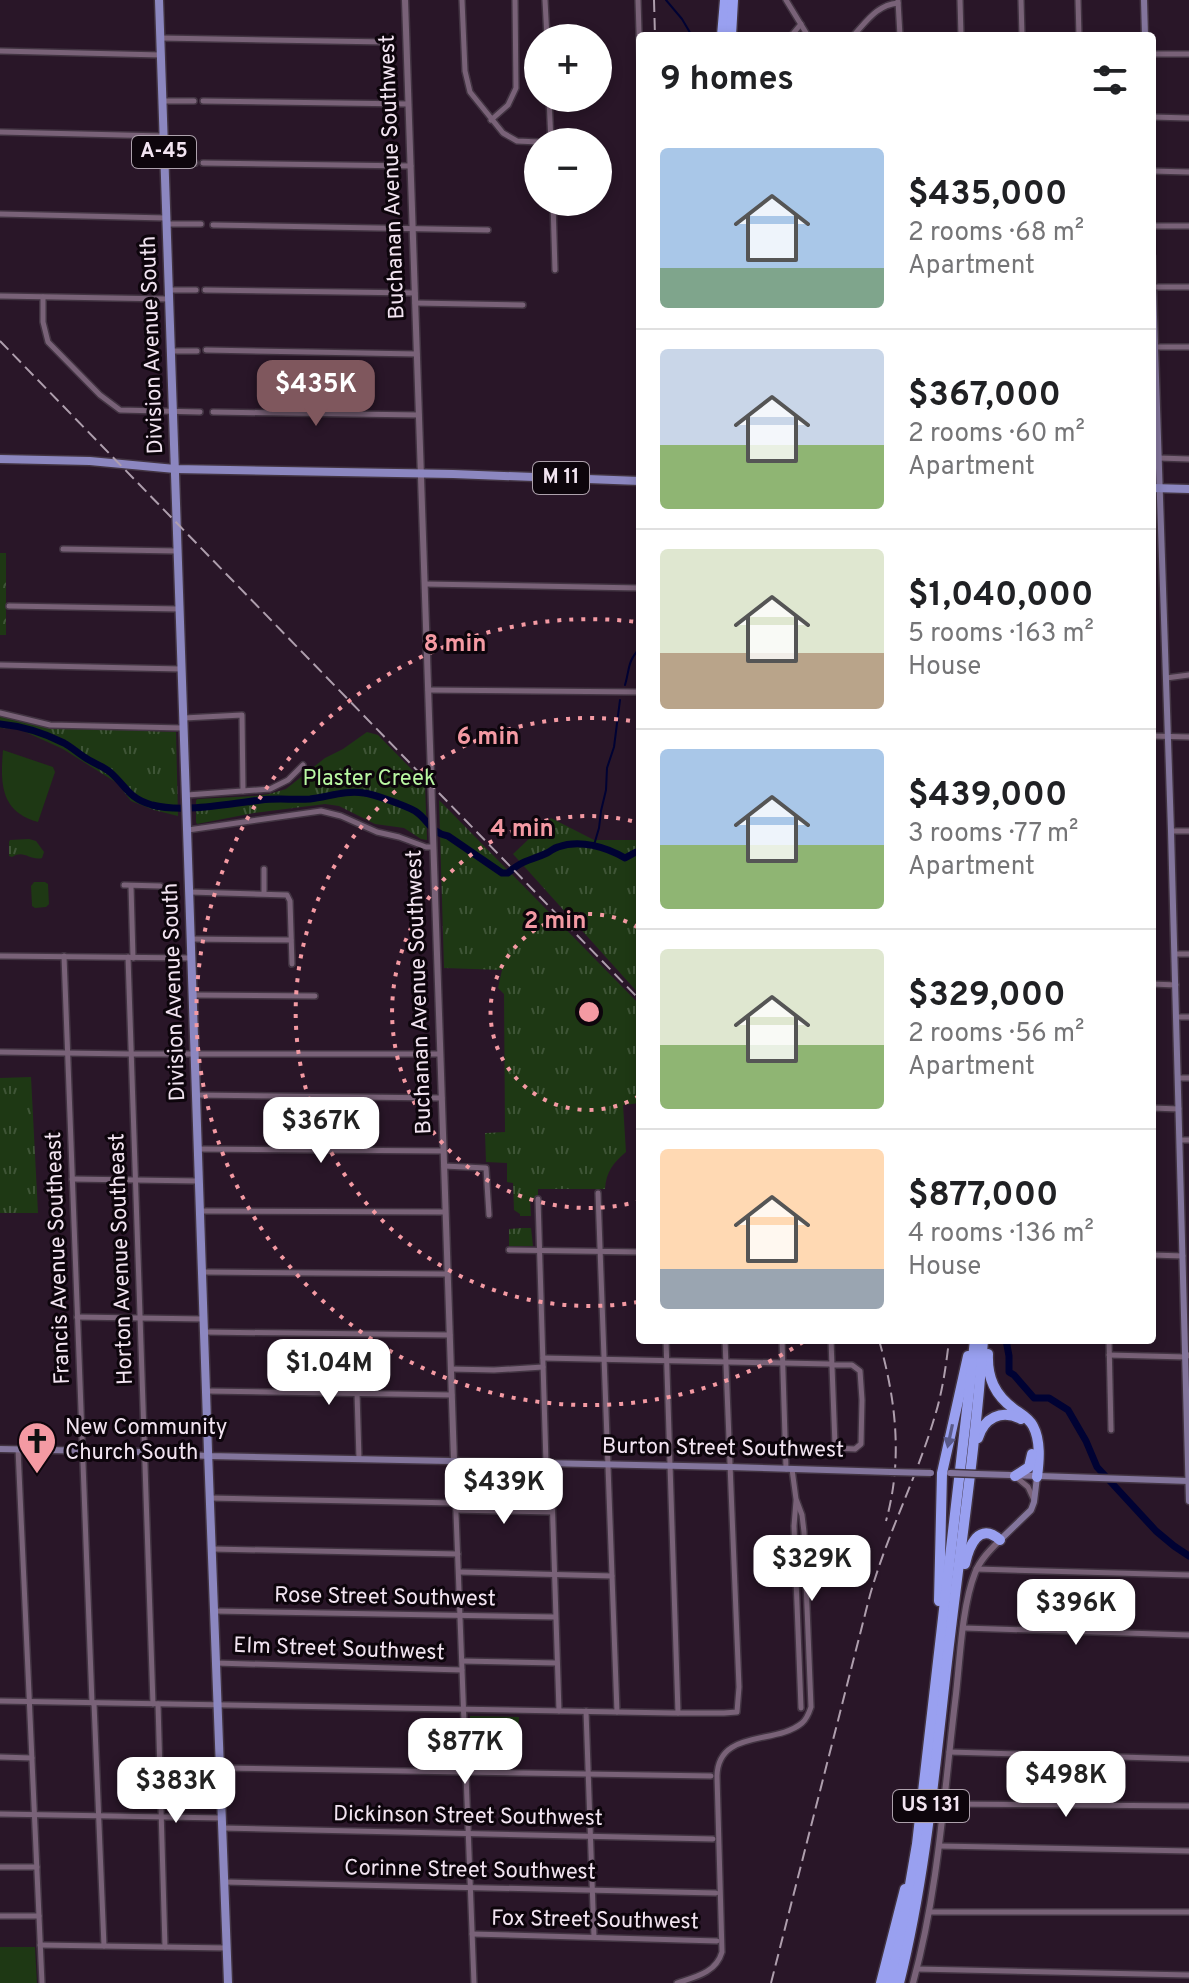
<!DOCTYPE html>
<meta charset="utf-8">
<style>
body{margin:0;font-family:Overpass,sans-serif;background:#f6f6f6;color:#202124;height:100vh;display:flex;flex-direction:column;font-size:30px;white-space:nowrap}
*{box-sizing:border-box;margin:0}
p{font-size:26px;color:#757577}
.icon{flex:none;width:44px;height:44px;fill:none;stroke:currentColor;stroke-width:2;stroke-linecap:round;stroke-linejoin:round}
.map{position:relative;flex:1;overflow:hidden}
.sheet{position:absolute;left:636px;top:32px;width:520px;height:1312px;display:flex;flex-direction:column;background:#fff;border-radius:8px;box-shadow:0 4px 12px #0003}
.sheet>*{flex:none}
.fabs{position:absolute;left:524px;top:24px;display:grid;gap:16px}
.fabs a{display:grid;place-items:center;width:88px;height:88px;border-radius:50%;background:#fff;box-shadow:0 4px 12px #0003;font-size:40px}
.price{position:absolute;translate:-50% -68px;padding:0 18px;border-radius:16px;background:#fff;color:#222;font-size:26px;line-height:52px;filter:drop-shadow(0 2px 4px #0008)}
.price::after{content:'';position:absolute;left:50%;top:48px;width:24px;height:18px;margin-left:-12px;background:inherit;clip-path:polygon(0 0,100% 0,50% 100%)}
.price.selected{background:#7f575d;color:#fff}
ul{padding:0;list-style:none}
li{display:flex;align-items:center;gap:24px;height:200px;padding:0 24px}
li+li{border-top:2px solid #e0e0e0}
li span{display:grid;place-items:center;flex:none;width:224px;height:160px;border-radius:8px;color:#555}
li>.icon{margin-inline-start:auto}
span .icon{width:96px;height:96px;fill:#fffc;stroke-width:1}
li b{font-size:34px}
h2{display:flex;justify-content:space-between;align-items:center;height:96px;padding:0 24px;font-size:34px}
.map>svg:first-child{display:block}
.green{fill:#1e3814}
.forest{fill:url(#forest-crowns)}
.park{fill:url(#park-tufts)}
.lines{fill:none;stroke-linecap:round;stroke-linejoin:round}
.stream{stroke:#000233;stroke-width:2}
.river{stroke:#000233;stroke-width:7}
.minor-casing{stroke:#423442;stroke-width:8}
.tertiary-casing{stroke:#423442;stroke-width:9}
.secondary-casing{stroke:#423442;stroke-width:9}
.primary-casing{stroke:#423442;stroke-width:11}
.motorway-casing{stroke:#423442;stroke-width:13}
.minor{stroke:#796278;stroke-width:5}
.tertiary{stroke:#796278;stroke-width:6}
.secondary{stroke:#83759c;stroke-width:6}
.primary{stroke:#8c87c0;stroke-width:8}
.motorway{stroke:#99a0f0;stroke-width:10}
.rail{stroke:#ae9ead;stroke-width:2;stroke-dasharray:12 6;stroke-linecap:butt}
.secondary-bridge-casing{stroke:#423442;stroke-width:9;stroke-linecap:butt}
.secondary-bridge{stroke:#83759c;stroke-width:6}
.oneway{fill:#5a5a89}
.ring{fill:none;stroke:#f49aa3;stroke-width:4;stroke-dasharray:4 8}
.labels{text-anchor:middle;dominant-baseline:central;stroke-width:6;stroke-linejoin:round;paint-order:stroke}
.shield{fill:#0d050c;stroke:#ada1ac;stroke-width:2}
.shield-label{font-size:20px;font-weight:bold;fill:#f2e4f1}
.street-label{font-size:22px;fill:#f2e4f1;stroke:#0d050c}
.park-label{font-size:22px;fill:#b9f7a2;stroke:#0d050c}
.poi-label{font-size:22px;fill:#f2e4f1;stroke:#0d050c;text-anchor:start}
.centre{fill:#f49aa3;stroke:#0d050c;stroke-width:4}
.ring-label{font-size:24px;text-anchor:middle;font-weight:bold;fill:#f49aa3;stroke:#0d050c;stroke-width:6;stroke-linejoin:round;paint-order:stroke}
</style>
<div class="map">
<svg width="1189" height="1983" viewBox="0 0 1189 1983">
<defs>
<pattern id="forest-crowns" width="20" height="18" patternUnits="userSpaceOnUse" patternTransform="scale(2)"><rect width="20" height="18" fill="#1e3814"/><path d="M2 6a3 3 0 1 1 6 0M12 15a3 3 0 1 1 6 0" fill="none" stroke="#3f5537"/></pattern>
<pattern id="park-tufts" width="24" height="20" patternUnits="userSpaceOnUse" patternTransform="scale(2)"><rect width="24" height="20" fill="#1e3814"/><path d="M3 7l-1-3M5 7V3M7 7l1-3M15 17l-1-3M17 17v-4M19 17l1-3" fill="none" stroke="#3f5537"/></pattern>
</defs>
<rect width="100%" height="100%" fill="#291628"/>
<g class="green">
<path d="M3,750l50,17 2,5 -17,50c-37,-10 -38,-37 -35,-72z"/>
<polygon points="34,882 45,882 48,884 49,904 46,907 35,908 32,906 31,886"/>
<polygon points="0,1947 35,1947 37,1983 0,1983"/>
</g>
<rect class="forest" x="0" y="553" width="6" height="82"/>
<g class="park">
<polygon points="0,715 50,727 176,732 178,816 154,810 131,801 117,783 63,749 19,729 0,728"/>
<polygon points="367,732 378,735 425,783 427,840 421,839 404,828 375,824 339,806 325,804 254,813 197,824 196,822 196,801 197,799 255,796 269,794 286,789 325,758 343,749"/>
<path d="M439,800l201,205v98l-17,2 3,47c-13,11 -20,20 -21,37h-67v10h-8l1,17h-11v-2l-6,-4 -1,-27 -6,-1v-19l-21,-1 -1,-29 20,-1 -1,-138 -6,-6 4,-18 -58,-2z"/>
<polygon points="551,818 594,840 640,840 640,995 513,854"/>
<path d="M29,839l7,2 8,11 -2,6c-12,3 -18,-9 -30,-1l-3,-1v-14l1,-2z"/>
<polygon points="31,1077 38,1213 0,1213 0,1078"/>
<polygon points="522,1228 531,1228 533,1246 509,1246 509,1229"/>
<polygon points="470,1716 519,1717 518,1730 514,1736 508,1734 471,1733"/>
</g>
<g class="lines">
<g class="stream">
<polyline points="666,0 682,19 692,36"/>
<path d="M625,685c5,-17 2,-23 15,-37"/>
<polyline points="594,845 599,828 601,811 606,790 607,768 614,747 620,700"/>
</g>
<g class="river">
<path d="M0,724c22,2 44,9 64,19 9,5 16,12 25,17 7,4 15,7 21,12 17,15 18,26 42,33 30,8 77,-1 109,-5 16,-2 32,0 49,-1 18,-2 35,-9 54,-6 10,1 42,13 51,18 13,8 14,21 33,25l54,37h6c14,-13 22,-12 39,-20 4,-2 7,-5 11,-6 22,-8 48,0 67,11l11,-6h4"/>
<polyline points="1006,1340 1009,1356 1009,1372 1014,1375 1034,1398 1049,1398 1068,1410 1086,1441 1097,1467 1156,1531 1174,1546 1189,1556"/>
</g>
<defs>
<g id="minor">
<polyline points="462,0 465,71 470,92 503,133 517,141 539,142"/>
<polyline points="545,0 547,38"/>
<polyline points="638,0 640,64"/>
<polyline points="786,0 808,36"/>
<polyline points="960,0 961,36"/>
<polyline points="1021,0 1022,36"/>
<polyline points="1078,0 1079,36"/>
<polyline points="898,1 900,36"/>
<polyline points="791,36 801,24"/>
<path d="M853,36c14,-15 24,-31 45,-33"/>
<polyline points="161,38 386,42"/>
<polyline points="0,51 161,55"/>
<polyline points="1152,54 1189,54"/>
<polyline points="549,98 551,142"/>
<polyline points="163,101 194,101"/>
<polyline points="203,101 408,104"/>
<polyline points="1152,117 1189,118"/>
<polyline points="491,120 508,105 516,88 515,0"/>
<polyline points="0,132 163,136"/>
<polyline points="165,162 195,163"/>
<polyline points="203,163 411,166"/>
<polyline points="1152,171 1189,172"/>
<polyline points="553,202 555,270"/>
<polyline points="0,214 166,218"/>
<polyline points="166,224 201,224"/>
<polyline points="213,225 488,230"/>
<polyline points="1152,226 1189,226"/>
<polyline points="1153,287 1189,287"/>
<polyline points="169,290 196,290"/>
<polyline points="205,290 415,293"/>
<polyline points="0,296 169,299"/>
<polyline points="43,297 43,322 48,342 100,395 120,410 200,412"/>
<polyline points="415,303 523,305"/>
<polyline points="1155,347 1189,347"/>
<polyline points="206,350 417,354"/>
<polyline points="172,351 197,351"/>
<polyline points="213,412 419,415"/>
<polyline points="1159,458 1189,459"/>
<polyline points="63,549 177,551"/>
<polyline points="425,584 640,588"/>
<polyline points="9,606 179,609"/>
<polyline points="0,665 181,669"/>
<polyline points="1166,678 1189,675"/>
<polyline points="428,690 640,692"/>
<polyline points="0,713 50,725 183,728"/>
<polyline points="184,718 242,715 243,791"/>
<polyline points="1152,736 1189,737"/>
<polyline points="187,795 270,789 288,780 303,765"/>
<polyline points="188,830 321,811 341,816 377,832 399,837 426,847 433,847"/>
<polyline points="1171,831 1189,831"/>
<polyline points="124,885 160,886"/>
<polyline points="131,886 133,958"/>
<polyline points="190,892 287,895 290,901 292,964"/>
<polyline points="264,893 264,869"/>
<polyline points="191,939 291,940"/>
<polyline points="1175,954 1189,954"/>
<polyline points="0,956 191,958"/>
<polyline points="64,956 92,1703"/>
<polyline points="128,957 153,1704"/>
<polyline points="1152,984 1176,985"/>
<polyline points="193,995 315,996"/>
<polyline points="1176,1017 1189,1017"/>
<polyline points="0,1052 131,1054 440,1054"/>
<polyline points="1178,1078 1189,1078"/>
<polyline points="196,1095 442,1098"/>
<polyline points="1152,1108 1179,1109"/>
<polyline points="1180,1140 1189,1140"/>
<polyline points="198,1149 443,1151"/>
<polyline points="444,1166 486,1168 489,1215"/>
<polyline points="72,1179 198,1181"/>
<polyline points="598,1193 617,1712"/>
<polyline points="538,1199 546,1463"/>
<polyline points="200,1211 445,1212"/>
<polyline points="509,1250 640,1252"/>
<polyline points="1152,1255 1183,1256"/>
<polyline points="203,1272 447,1274"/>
<polyline points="77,1317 203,1319"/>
<polyline points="204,1332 450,1335"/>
<polyline points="666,1340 678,1713"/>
<polyline points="782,1340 786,1469"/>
<polyline points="1109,1340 1111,1430"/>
<polyline points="1109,1355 1186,1357 1189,1355"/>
<polyline points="543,1358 829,1364 832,1365 852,1365 860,1371 862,1400 861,1444 855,1449 835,1448 835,1445 831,1340"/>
<polyline points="451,1369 494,1370 543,1367"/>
<polyline points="207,1391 452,1395"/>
<polyline points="357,1393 359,1459"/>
<polyline points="18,1449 42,1983"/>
<polyline points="454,1461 474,1983"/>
<polyline points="551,1463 559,1711"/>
<polyline points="1016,1477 1028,1487 1034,1500"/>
<polyline points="210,1498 456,1503"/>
<polyline points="796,1501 794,1526 801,1708"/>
<polyline points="456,1510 552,1512"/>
<polyline points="213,1549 458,1554"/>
<polyline points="976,1569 1189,1575"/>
<polyline points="459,1572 612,1576"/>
<polyline points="214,1611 555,1617"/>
<polyline points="964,1628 1189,1635"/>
<polyline points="462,1661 557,1663"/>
<polyline points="216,1663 462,1670"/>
<polyline points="0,1701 673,1713 724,1713 737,1712 739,1687 725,1340"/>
<polyline points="94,1703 104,1946"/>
<polyline points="158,1704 165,1947"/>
<polyline points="586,1711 594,1937"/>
<polyline points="949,1752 1189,1759"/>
<polyline points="0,1757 32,1758"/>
<polyline points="221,1768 711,1776"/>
<polyline points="160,1774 219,1776"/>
<polyline points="944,1804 1189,1806"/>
<polyline points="0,1814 222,1818"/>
<polyline points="223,1828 713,1839"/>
<polyline points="939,1846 1189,1851"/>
<polyline points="0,1867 37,1867"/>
<polyline points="225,1882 716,1893"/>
<polyline points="929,1912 1189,1912"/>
<polyline points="0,1916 39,1916"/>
<polyline points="472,1934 717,1941"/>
<polyline points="40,1945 227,1948"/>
<polyline points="917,1969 1189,1975"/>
<path d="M677,1983c18,-6 39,-10 45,-31l-5,-176c1,-47 59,-31 85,-53 5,-4 7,-10 9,-16l-7,-175 -2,-17 -6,-16 -4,-30"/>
</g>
<g id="tertiary">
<polyline points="405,0 454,1461"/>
<path d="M913,1983c26,-95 31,-192 43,-289 4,-36 6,-88 19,-121 5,-13 15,-23 25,-33"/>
</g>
<g id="secondary">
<polyline points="1144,0 1145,36"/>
<polyline points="1152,256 1171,831 1189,1501"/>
<polyline points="0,1449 144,1452 208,1456 730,1467 891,1472"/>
<polyline points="977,1474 1189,1481"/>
<polyline points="1000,1540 1031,1510 1034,1502 1037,1477"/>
</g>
<g id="primary">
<polyline points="159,0 208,1451 228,1983"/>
<polyline points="0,459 90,461 175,469 453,474 640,481"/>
<polyline points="1152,488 1189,489"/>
</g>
<g id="motorway">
<polyline points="722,36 725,0"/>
<polyline points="731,36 733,0"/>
<path d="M988,1354c-1,24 7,41 26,55 7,5 15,9 19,17 8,15 6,35 4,51"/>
<path d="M978,1438c6,-20 23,-29 43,-19"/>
<polyline points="1015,1476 1029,1467 1032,1454"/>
<path d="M965,1564c4,-18 14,-43 35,-24"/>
<polyline points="939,1601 942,1473 968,1356"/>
<polyline points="881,1983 905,1889"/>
<polyline points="890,1983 901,1937 917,1844 975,1340"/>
<path d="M899,1983c27,-108 36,-219 49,-330 12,-104 28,-208 35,-313"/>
</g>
</defs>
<use href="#minor" class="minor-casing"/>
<use href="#tertiary" class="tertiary-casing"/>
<use href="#secondary" class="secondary-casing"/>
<use href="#primary" class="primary-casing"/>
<use href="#motorway" class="motorway-casing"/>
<use href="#minor" class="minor"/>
<use href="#tertiary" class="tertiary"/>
<use href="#secondary" class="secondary"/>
<use href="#primary" class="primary"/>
<use href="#motorway" class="motorway"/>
<g class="rail">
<polyline points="654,0 655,36"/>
<polyline points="0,341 640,1000"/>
<path d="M879,1340c17,60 24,120 7,181"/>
<path d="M771,1983l99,-388c17,-60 46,-116 64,-176 8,-25 12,-52 15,-79"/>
</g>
<defs>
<g id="secondary-bridge">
<polyline points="891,1472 931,1473"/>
<polyline points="950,1473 977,1474"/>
</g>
</defs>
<use href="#secondary-bridge" class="secondary-bridge-casing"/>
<use href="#secondary-bridge" class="secondary-bridge"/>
</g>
<defs><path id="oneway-solid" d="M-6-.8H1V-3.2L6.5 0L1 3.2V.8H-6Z" transform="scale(2)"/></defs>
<use class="oneway" href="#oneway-solid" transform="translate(950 1436) rotate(102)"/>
<g class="ring">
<path d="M639 1096A98 98 0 1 1 639 928"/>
<path d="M640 1201A196 196 0 1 1 640 823"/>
<path d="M638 1302A294 294 0 1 1 638 722"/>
<path d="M803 1342A393 393 0 1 1 637 622"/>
</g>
<defs>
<symbol id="church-pin" viewBox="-11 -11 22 30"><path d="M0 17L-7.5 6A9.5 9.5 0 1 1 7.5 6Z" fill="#f49aa3" stroke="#0d050c"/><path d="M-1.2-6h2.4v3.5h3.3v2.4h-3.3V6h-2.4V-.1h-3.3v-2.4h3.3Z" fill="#111"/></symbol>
</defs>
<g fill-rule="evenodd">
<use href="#church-pin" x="15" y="1419" width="44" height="60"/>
</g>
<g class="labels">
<g class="shield">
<rect x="132" y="136" width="64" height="32" rx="6"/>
<rect x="533" y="462" width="56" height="32" rx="6"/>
<rect x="893" y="1790" width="76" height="32" rx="6"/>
</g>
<g class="shield-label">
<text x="164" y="152">A-45</text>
<text x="561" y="478">M 11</text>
<text x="931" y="1806">US 131</text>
</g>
<g class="street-label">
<text transform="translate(393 177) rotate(-92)">Buchanan Avenue Southwest</text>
<text transform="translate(153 345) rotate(-92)">Division Avenue South</text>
<text transform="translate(175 992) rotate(-92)">Division Avenue South</text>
<text transform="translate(420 992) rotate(-92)">Buchanan Avenue Southwest</text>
<text transform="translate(59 1258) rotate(-92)">Francis Avenue Southeast</text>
<text transform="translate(122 1259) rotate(-92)">Horton Avenue Southeast</text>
<text transform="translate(723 1449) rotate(1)">Burton Street Southwest</text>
<text transform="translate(385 1598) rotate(1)">Rose Street Southwest</text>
<text transform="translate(339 1650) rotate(2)">Elm Street Southwest</text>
<text transform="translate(468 1817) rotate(1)">Dickinson Street Southwest</text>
<text transform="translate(470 1871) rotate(1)">Corinne Street Southwest</text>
<text transform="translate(595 1921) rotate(1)">Fox Street Southwest</text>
</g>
<g class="park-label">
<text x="369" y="779">Plaster Creek</text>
</g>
<g class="poi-label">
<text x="65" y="1428">New Community<tspan x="65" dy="25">Church South</tspan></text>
</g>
</g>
<circle cx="589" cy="1012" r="12" class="centre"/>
<g class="ring-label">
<text x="455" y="651">8 min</text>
<text x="488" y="744">6 min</text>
<text x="522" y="836">4 min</text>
<text x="555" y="928">2 min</text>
</g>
</svg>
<div class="fabs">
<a>+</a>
<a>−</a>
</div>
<b class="price selected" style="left:316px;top:428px">$435K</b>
<b class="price" style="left:321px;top:1165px">$367K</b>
<b class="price" style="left:329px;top:1407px">$1.04M</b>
<b class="price" style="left:504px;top:1526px">$439K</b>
<b class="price" style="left:812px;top:1603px">$329K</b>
<b class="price" style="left:1076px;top:1647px">$396K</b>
<b class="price" style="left:465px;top:1786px">$877K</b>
<b class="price" style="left:1066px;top:1819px">$498K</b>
<b class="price" style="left:176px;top:1825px">$383K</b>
<section class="sheet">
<h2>9 homes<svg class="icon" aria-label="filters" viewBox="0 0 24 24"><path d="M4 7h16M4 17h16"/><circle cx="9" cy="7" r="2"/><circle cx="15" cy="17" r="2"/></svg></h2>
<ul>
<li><span style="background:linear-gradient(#a9c7e8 75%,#7fa58c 0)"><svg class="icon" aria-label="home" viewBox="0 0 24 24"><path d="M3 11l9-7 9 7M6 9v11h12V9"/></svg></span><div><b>$435,000</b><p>2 rooms · 68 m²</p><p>Apartment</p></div></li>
<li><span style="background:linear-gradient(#c9d6e8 60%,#8fb573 0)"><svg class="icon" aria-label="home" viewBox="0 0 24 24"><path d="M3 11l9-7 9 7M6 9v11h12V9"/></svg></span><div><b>$367,000</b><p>2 rooms · 60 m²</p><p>Apartment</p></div></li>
<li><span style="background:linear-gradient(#dfe7d0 65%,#b9a48a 0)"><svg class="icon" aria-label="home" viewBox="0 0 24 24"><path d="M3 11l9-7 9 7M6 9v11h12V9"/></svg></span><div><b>$1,040,000</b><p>5 rooms · 163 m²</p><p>House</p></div></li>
<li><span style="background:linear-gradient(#a9c7e8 60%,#8fb573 0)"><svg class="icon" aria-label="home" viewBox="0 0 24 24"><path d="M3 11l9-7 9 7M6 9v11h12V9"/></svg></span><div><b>$439,000</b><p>3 rooms · 77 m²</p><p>Apartment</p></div></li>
<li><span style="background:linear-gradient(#dfe7d0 60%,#8fb573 0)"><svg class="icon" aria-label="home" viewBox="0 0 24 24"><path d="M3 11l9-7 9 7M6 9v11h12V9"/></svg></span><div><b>$329,000</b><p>2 rooms · 56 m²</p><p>Apartment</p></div></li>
<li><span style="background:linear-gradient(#ffd9b3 75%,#9aa5b1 0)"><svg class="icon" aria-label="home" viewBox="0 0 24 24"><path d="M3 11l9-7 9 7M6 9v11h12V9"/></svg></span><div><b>$877,000</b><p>4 rooms · 136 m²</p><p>House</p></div></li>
</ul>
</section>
</div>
